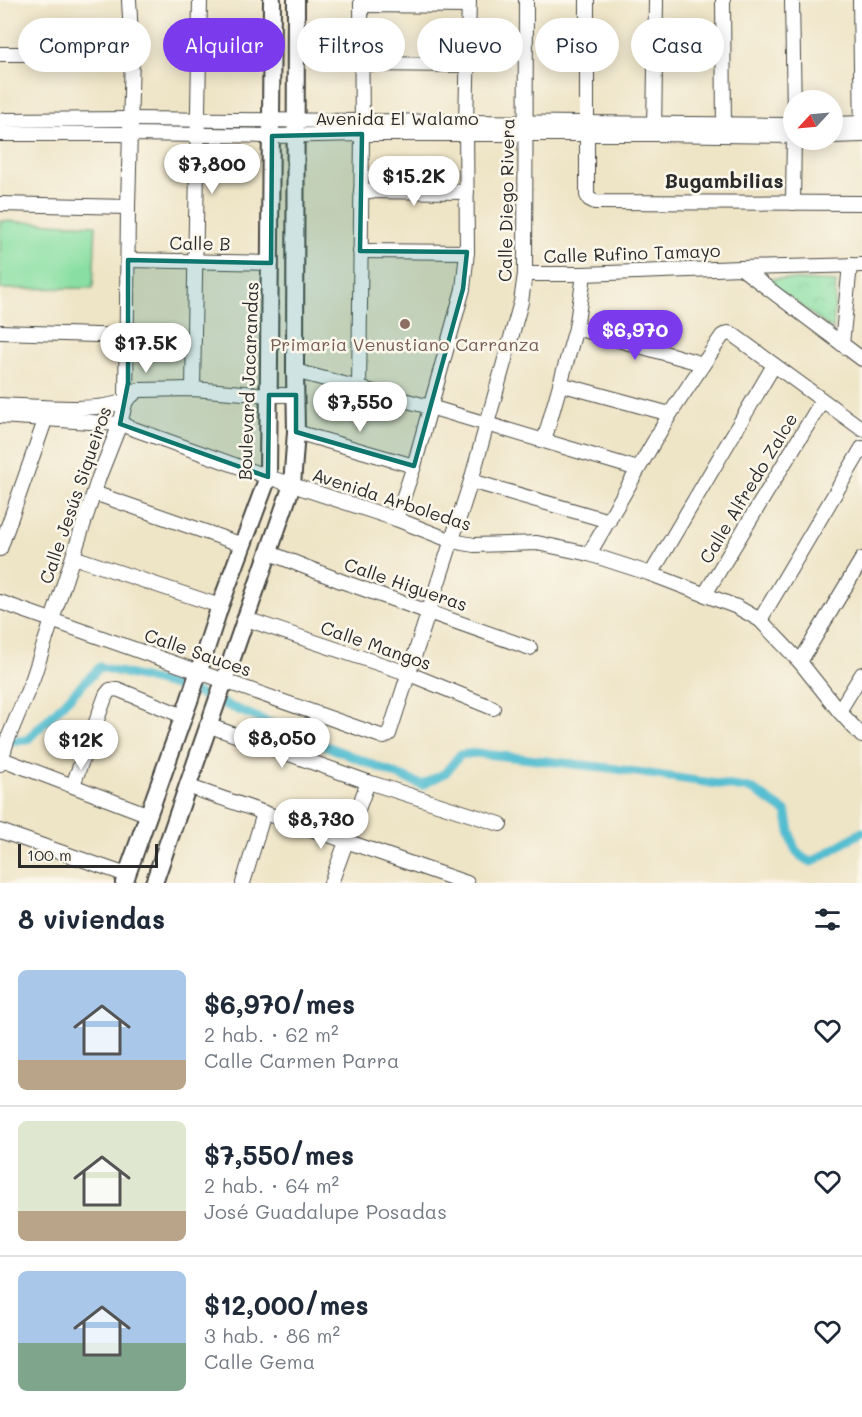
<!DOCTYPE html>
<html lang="es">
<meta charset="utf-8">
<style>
body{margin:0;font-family:Mali,sans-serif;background:#f2f2f3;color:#1f2937;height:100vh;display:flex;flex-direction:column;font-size:22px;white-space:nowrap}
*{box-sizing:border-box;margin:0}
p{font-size:20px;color:#747a83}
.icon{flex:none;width:33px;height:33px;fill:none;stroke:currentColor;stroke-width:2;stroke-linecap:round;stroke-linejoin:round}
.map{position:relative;height:883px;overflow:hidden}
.sheet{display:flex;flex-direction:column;background:#fff;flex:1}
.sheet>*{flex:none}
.banner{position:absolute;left:18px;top:18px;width:826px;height:54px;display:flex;gap:12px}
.needle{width:39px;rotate:244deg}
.fabs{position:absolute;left:783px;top:90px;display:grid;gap:12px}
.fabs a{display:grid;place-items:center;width:60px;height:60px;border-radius:50%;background:#fff;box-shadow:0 3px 15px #0003;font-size:30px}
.scale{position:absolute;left:18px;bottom:15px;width:140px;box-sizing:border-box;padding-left:6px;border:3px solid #2b2b2b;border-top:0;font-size:16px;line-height:21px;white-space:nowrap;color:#2b2b2b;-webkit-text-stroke:4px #fbf7ec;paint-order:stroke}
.price{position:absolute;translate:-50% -51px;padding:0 14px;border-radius:21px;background:#fff;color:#222;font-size:20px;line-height:39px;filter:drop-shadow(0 2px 3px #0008)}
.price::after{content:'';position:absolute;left:50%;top:36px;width:18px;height:14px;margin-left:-9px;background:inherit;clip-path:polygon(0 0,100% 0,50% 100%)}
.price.current{background:#7c3aed;color:#fff}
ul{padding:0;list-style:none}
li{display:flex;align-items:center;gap:18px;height:150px;padding:0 18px}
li+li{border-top:2px solid #e0e1e3}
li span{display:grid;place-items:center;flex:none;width:168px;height:120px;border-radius:9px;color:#555}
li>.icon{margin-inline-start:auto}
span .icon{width:72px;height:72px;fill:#fffc;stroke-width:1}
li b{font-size:26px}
h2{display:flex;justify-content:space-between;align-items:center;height:72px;padding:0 18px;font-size:26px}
.pill{padding:0 21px;border-radius:27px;background:#fff;box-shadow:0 3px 15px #0003;font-size:21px;line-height:54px}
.pill.current{background:#7c3aed;color:#fff}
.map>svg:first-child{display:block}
.park{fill:url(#park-crowns);stroke:#5a8567;stroke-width:1.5}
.pitch{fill:#89dfa3;stroke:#5a8567;stroke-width:1.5}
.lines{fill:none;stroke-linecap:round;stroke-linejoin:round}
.canal{stroke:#53bdd0;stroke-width:9}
.minor-casing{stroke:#484742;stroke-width:16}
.major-casing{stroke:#484742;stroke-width:20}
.minor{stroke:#fff;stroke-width:14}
.major{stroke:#fff;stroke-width:16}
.marked{fill:#0f766e;fill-opacity:0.2;stroke:#0f766e;stroke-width:4.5;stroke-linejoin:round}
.education-dot{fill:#8d6e63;stroke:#fbf7ec;stroke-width:2}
.labels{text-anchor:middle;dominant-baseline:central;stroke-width:5;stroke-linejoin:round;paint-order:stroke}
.street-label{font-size:18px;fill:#2b2b2b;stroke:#fbf7ec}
.education-label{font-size:18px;fill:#785e54;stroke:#fbf7ec}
.neighbourhood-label{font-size:20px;font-weight:bold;fill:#2b2b2b;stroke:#fbf7ec}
</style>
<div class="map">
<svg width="862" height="883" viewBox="0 0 862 883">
<defs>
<pattern id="park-crowns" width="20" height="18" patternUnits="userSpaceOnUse" patternTransform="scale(1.5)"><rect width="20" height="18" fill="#89dfa3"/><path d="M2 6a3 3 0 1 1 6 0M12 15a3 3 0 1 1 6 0" fill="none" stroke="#76c08c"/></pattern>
</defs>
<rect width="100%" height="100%" fill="#fbf7ec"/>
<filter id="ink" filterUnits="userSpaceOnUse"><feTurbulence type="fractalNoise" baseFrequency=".0167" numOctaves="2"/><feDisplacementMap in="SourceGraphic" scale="12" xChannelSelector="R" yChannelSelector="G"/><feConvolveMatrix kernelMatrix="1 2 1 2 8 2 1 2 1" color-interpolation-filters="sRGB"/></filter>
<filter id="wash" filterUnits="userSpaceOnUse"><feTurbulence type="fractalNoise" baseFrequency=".008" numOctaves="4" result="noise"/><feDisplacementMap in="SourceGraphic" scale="24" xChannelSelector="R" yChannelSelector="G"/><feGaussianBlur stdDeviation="1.35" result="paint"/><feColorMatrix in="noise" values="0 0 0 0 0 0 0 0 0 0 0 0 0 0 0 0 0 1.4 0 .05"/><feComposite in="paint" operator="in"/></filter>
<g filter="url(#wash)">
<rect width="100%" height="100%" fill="#eee4c6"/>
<polygon class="park" points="764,278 836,282 833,330"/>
<polygon class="pitch" points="0,221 96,225 93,288 0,289"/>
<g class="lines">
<path class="canal" d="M2,742l25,-2 73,-73 79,20 23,8 220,90 23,-12 15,-18 16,-2 133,15 143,21 34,23c6,20 2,43 26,50l50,-30"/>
</g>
</g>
<g filter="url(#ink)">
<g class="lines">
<defs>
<g id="minor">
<polyline points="587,0 587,195 589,199 595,202 862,203"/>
<polyline points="723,0 724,130"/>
<polyline points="792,0 794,113"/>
<polyline points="860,0 862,135"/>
<polyline points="361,5 468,6"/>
<polyline points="0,54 132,54"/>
<polyline points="361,64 468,65"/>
<polyline points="0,120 130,119 794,125"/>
<polyline points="832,124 862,123"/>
<polyline points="654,132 656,0"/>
<polyline points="0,134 129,134 272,136 362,134 654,134 794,136"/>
<polyline points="832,136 862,135"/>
<polyline points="361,191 467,192"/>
<polyline points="793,203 794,132"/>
<polyline points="0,204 128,207"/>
<polyline points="360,251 467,252"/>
<polyline points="128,260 271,263"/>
<polyline points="741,268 862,265"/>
<polyline points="525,274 583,274 741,268 862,359"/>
<polyline points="576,328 703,364"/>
<polyline points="0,332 128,336"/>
<polyline points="842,344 850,265"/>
<polyline points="295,371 430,407 638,469"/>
<polyline points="560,384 670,414"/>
<polyline points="193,389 200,0"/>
<polyline points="359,389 362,134 361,0"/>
<path d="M0,405c31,1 97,8 124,-4 6,-2 9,-8 15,-11l54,-1 76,6h27"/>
<polyline points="0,416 120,424 268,477 396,519 452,541 474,545 537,543 589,554 651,574 737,607 760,620 800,662 839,711 862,736"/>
<polyline points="296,432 414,466"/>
<polyline points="544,441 576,328 583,282 583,274"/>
<polyline points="471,481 609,521"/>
<polyline points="94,493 243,545"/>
<polyline points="396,519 414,466 463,289 467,252 466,123 469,0"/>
<polyline points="0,549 48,412"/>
<polyline points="270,553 341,581 530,648"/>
<polyline points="589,554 670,414 722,336 728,333 732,334 862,429"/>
<polyline points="73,557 220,606"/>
<polyline points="651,574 774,365"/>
<polyline points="705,594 822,401"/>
<polyline points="0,602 378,735 384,737 389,734 471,481 521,302 525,274 526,0"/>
<polyline points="246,619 407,673 493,708"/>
<polyline points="760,620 862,448"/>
<polyline points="800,662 862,559"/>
<polyline points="839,711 862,674"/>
<polyline points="207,725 368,782 500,824"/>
<polyline points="2,759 149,815"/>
<polyline points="0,764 7,741 33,678 99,477 120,424 126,400 128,207 132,54 129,0"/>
<polyline points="73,785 106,695 110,690 117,689 183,716"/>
<polyline points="187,786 467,883"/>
<polyline points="0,831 127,875"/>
<polyline points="243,883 264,813"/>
<polyline points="331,883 368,782"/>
</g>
<g id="major">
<polyline points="124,883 189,701 220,606 268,477 272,0"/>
<polyline points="154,883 292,485 296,432 295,371 296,0"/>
</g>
</defs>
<use href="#minor" class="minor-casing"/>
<use href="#major" class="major-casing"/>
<use href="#minor" class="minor"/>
<use href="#major" class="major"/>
</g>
</g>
<path class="marked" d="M362,134l-2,117 107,1 -4,37 -49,177 -118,-34v-37h-27l-1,82 -148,-53 8,-41v-123l143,3 1,-127z"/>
<circle class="education-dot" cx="405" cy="324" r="6"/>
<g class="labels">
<g class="street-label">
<text x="397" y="118">Avenida El Walamo</text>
<text transform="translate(506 200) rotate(-89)">Calle Diego Rivera</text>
<text transform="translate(200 243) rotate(1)">Calle B</text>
<text transform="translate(632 253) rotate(-2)">Calle Rufino Tamayo</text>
<text transform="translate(248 381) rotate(-88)">Boulevard Jacarandas</text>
<text transform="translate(748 488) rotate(-59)">Calle Alfredo Zalce</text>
<text transform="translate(75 495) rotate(-71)">Calle Jesús Siqueiros</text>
<text transform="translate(392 499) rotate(18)">Avenida Arboledas</text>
<text transform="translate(406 584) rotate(19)">Calle Higueras</text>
<text transform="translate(376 645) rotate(19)">Calle Mangos</text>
<text transform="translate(198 652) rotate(19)">Calle Sauces</text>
</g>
<g class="education-label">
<text x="405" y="344">Primaria Venustiano Carranza</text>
</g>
<g class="neighbourhood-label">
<text x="724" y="180">Bugambilias</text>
</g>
</g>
</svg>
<div class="fabs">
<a><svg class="needle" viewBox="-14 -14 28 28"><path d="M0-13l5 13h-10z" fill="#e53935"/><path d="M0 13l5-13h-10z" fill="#747a83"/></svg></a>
</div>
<div class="scale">100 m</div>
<b class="price" style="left:212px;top:195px">$7,800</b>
<b class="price" style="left:414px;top:207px">$15.2K</b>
<b class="price current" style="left:635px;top:361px">$6,970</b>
<b class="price" style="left:146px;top:374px">$17.5K</b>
<b class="price" style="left:360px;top:433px">$7,550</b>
<b class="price" style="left:282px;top:769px">$8,050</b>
<b class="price" style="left:81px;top:771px">$12K</b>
<b class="price" style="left:321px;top:850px">$8,730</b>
<div class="banner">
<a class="pill">Comprar</a>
<a class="pill current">Alquilar</a>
<a class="pill">Filtros</a>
<a class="pill">Nuevo</a>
<a class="pill">Piso</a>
<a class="pill">Casa</a>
</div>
</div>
<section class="sheet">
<h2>8 viviendas<svg class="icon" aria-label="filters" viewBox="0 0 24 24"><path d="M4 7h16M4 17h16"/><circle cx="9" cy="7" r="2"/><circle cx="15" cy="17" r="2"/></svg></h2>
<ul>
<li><span style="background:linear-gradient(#a9c7e8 75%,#b9a48a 0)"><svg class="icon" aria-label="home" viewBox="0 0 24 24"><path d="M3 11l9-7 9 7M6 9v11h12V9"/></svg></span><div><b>$6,970/mes</b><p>2 hab. · 62 m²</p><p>Calle Carmen Parra</p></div><svg class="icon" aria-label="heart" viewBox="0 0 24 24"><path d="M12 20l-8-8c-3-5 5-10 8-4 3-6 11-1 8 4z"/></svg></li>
<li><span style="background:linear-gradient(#dfe7d0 75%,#b9a48a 0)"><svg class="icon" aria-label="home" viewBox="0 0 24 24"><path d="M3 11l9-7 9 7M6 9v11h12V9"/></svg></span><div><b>$7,550/mes</b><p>2 hab. · 64 m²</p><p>José Guadalupe Posadas</p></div><svg class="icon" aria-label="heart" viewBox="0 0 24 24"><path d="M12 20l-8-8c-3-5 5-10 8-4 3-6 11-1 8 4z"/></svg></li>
<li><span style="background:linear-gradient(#a9c7e8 60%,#7fa58c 0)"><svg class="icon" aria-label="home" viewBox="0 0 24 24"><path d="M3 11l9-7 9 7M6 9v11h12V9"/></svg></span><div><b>$12,000/mes</b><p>3 hab. · 86 m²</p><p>Calle Gema</p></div><svg class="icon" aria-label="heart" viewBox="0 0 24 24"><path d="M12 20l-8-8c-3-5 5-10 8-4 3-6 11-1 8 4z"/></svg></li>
</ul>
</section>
